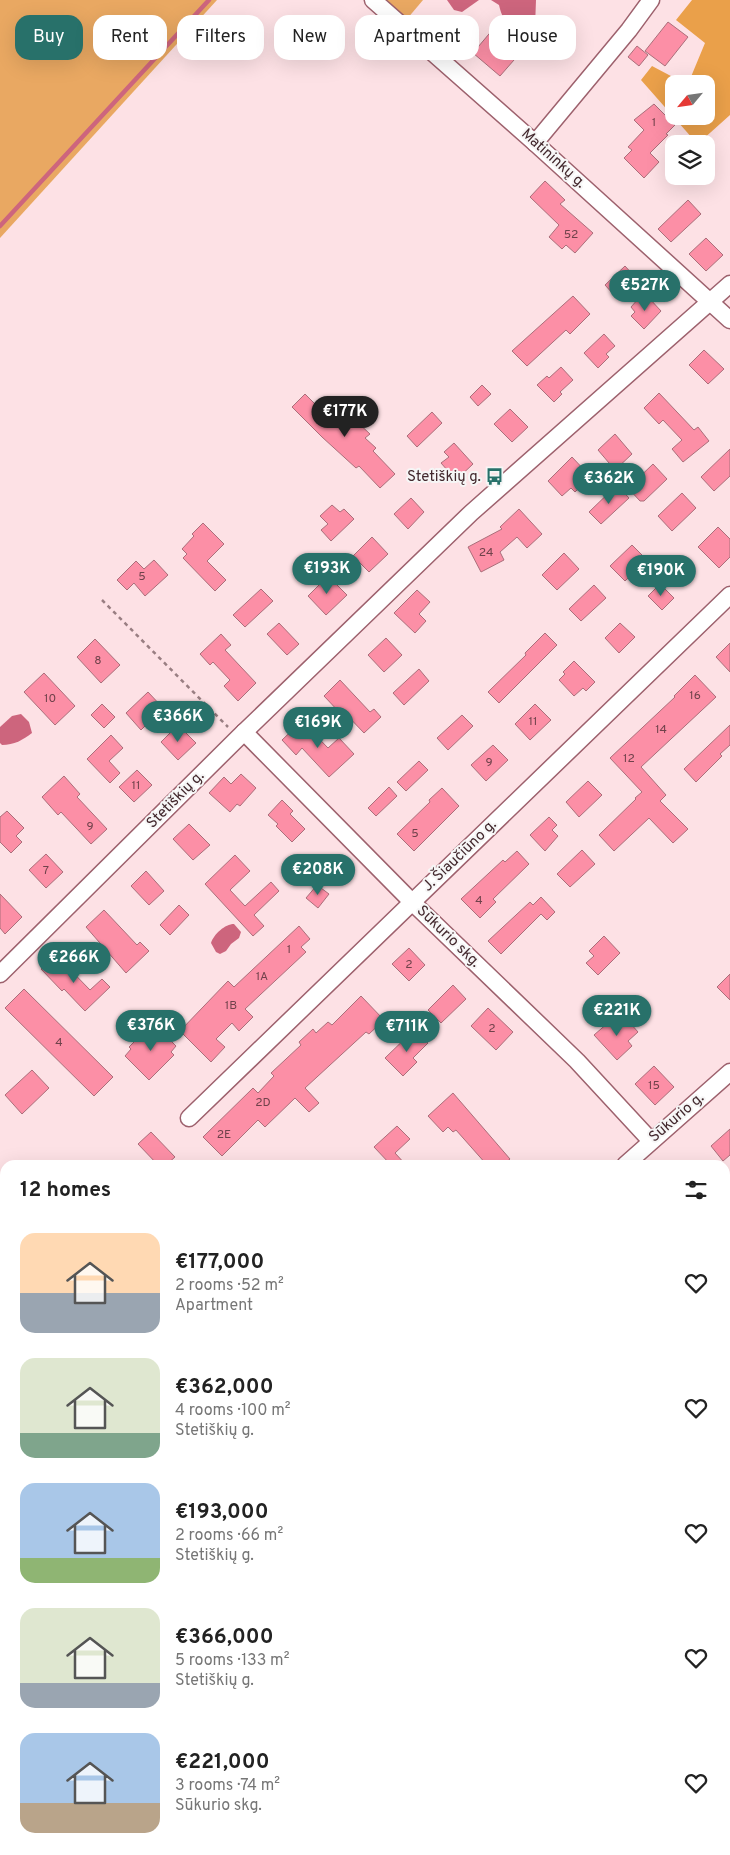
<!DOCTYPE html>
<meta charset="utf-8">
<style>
body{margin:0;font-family:Overpass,sans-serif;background:#f6f6f6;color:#222;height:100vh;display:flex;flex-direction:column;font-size:19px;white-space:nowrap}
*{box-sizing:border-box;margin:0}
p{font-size:16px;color:#767676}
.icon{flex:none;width:28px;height:28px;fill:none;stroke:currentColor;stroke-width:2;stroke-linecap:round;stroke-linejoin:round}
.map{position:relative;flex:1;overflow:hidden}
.details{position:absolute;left:0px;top:1160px;width:730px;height:695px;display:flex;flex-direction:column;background:#fff;border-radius:15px 15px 0 0;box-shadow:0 5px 20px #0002}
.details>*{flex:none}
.banner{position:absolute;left:15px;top:15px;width:700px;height:45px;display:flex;gap:10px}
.needle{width:32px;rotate:241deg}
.fabs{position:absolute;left:665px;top:75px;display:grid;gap:10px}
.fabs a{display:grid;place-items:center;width:50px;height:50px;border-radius:10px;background:#fff;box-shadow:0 5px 20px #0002;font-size:25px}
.price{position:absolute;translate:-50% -42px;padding:0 11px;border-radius:18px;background:#28716a;color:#fff;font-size:16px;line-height:32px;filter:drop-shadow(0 1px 2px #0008)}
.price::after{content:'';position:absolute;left:50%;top:30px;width:15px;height:11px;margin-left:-8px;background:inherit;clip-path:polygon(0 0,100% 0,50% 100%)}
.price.active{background:#222;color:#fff}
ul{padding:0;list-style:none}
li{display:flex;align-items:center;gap:15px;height:125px;padding:0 20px}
li span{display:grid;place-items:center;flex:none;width:140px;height:100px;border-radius:15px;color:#555}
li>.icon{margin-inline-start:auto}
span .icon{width:60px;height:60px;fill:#fffc;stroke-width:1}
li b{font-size:21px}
h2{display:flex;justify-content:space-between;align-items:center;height:60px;padding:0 20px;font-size:21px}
.chip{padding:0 18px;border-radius:15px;background:#fff;box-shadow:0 5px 20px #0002;font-size:18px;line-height:45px}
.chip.active{background:#28716a;color:#fff}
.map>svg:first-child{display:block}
.green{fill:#e9a862}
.forest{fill:#eaa04a}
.water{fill:#cd657d}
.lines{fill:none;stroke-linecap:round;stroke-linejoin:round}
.stream{stroke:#cd657d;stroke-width:4.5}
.runway{stroke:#c4a8ac;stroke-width:91}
.building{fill:#fc8fa6;stroke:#ab6e7a}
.minor-casing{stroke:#9d616d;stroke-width:19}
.path{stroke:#997e82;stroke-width:2.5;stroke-dasharray:4 4;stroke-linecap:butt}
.minor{stroke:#fff;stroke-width:16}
.labels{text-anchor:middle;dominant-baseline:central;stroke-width:4;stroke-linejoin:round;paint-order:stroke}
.number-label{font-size:12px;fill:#70424b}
.street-label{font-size:15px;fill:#42282d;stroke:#f6f6f6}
.poi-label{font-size:15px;fill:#42282d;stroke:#f6f6f6;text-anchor:end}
</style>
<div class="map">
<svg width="730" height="1855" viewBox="0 0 730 1855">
<rect width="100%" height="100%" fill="#fde1e5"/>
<g class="green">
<polygon points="0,0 217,0 0,238"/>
<polygon points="386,0 423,0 407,19"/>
</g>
<polygon class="forest" points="692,0 730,0 730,115 701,141 693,139 641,80 652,66 686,84 674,84 674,116 706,116 706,84 688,84 705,43 676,20"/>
<g class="water">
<polygon points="447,0 479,0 462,12 454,10"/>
<path d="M491,0h45l-1,27 -6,7c-17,-6 -26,-10 -30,-29z"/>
<path d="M21,714l8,8 3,11c-9,7 -18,12 -30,12l-2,-2v-16l12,-11z"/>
<path d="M234,924l7,8 -2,6 -8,6 -5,7 -6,3 -4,-2 -5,-9c3,-9 14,-19 23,-19z"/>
</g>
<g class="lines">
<polyline class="stream" points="0,226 209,0"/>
<polyline class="runway" points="701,1850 721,1855"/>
</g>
<g class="building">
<polygon points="668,22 688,37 665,66 645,51"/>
<polygon points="494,28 521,52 500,76 473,53"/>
<polygon points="637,46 648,55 639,66 628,57"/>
<polygon points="654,104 675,125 666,134 668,135 650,153 659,162 644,178 624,158 632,150 628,147 644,130 634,120"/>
<polygon points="545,181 565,200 560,204 593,233 575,253 566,245 562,249 549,237 559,225 530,197"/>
<polygon points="688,200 701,214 671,242 658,229"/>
<polygon points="706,238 723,255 706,271 689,254"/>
<polygon points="625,266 634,276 614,295 605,285"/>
<polygon points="573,296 590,314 570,334 566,330 527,366 512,351"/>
<polygon points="639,298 644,303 649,298 661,311 644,329 631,316 635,312 631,307"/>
<polygon points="604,334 615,346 606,354 609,357 598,368 584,353"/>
<polygon points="704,350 724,369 708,384 689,365"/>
<polygon points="561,367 573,380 560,392 562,394 554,402 537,385 547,376 549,378"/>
<polygon points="482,385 491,394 478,406 470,397"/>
<polygon points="659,393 694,430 698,427 709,441 683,462 672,449 682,440 663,420 659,424 644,408"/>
<polygon points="305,394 321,410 330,401 352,425 356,421 370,434 365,438 376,448 373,451 395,474 380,488 359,466 356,468 322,437 292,407"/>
<polygon points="510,409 528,427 512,442 494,424"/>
<polygon points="432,412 442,423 417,447 407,436"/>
<polygon points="615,434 632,454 615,470 598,450"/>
<polygon points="454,443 473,464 456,480 441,463 449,457 444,452"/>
<polygon points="730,449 730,476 714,491 701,477"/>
<polygon points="572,457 587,473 582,477 586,481 575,492 571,488 562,496 548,481"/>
<polygon points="653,464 667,479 644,501 640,501 628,488"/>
<polygon points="617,485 629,498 601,524 589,512"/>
<polygon points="682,493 696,508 672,531 658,516"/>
<polygon points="411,498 424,512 408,529 394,514"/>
<polygon points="332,505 340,512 344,509 354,519 331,541 321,530 328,524 320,516"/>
<polygon points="519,509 542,534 527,548 517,537 500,552 504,560 481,572 468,547 502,529 500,527"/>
<polygon points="203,523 224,544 207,561 226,580 215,591 183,558 187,554 182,549 194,536 192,534"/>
<polygon points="718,527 730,539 730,557 719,568 698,547"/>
<polygon points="372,537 388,554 369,572 353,556"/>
<polygon points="632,545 647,560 625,581 610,566"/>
<polygon points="564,553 579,569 557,590 542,575"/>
<polygon points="154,560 168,575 145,596 134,583 127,590 117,580 136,561 144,569"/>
<polygon points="328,576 347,595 326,615 308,596"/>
<polygon points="660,584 674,598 662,610 648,596"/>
<polygon points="594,585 606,598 581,621 569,609"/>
<polygon points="261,589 273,601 245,627 233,615"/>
<polygon points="417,590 430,602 419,614 426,621 415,633 394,613"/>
<polygon points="279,623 299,644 287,655 267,634"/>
<polygon points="620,623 635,637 619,653 605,638"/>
<polygon points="545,633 557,645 499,703 488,692 526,655 525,653"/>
<polygon points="221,634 231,645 225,650 256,683 238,701 224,686 230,680 213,662 210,665 200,654"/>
<polygon points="386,638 402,655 384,672 368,655"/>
<polygon points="95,639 120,665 101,683 77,657"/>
<polygon points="730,643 730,672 716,657"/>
<polygon points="574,661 595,682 586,691 583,688 574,696 559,680 565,674 563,672"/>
<polygon points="419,669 429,681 404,705 393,693"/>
<polygon points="44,673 75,706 55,725 24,692"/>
<polygon points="695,675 716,697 641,767 666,795 660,801 688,829 673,843 649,818 614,851 599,835 636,799 635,798 642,792 610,758 675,697 674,696"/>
<polygon points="340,680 370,712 374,709 381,717 364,733 344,712 341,714 324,696"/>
<polygon points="148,692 163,708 141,730 126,713"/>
<polygon points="102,704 115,717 104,728 91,715"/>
<polygon points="535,704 551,720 530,740 515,724"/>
<polygon points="462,715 473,726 448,750 437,738"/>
<polygon points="302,721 328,748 339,738 354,754 329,777 302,748 296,755 282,740"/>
<polygon points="178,725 196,743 178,760 161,742"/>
<polygon points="730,725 730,745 720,754 722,756 696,782 684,769"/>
<polygon points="111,735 123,748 109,761 120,773 110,783 87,759"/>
<polygon points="493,745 508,760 486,781 471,765"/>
<polygon points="419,761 428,770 406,791 397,782"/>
<polygon points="137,770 152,785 134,802 119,787"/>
<polygon points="241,774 256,788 240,806 237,804 230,812 209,793 224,777 231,784"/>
<polygon points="64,776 80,794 77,797 107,829 91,844 61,812 58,815 42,797"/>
<polygon points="588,781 602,795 579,817 566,802"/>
<polygon points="389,787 397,796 376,816 368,808"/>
<polygon points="442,788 459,806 414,851 397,834 430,802 429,800"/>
<polygon points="282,800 293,811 290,814 305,829 292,842 276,826 278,824 268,815"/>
<polygon points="7,811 24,828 16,836 22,842 11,853 0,842 0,817"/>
<polygon points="549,817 557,825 552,830 558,836 545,851 530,835"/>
<polygon points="189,824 210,845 193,860 173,839"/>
<polygon points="582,850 595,864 570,887 557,874"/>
<polygon points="517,851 529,864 493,899 496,902 480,918 461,899 503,860 505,862"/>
<polygon points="46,854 63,872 46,888 29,870"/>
<polygon points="235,855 250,871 230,890 245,906 271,882 279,891 254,915 264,926 253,936 205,884"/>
<polygon points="319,855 332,869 318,882 305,868"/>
<polygon points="146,871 164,891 149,905 131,886"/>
<polygon points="317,885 329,894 318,908 306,898"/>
<polygon points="0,894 22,917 5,934 0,928"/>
<polygon points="541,897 555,912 547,920 541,914 501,954 488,941 530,902 533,905"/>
<polygon points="179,905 189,915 170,935 160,925"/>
<polygon points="104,910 137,945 140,942 149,951 126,973 86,927"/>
<polygon points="299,926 310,939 301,947 306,952 245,1009 253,1017 239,1031 232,1023 216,1039 225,1047 211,1062 180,1031 228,981 234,987"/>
<polygon points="604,936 620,953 598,975 586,963 594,956 589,951"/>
<polygon points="409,948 425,965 409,981 392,964"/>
<polygon points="56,955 90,990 102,979 110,987 85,1011 64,989 62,991 41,969"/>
<polygon points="730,974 730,1000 717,987"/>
<polygon points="453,985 466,999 441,1023 428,1010"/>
<polygon points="24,989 113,1077 94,1096 5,1008"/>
<polygon points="361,996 384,1020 369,1034 366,1032 305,1088 319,1103 309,1112 295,1098 265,1127 258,1120 222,1156 203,1137 253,1088 258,1093 274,1076 271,1073 301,1045 299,1042 313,1029 316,1033 328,1022 332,1025"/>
<polygon points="488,1008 513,1032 496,1050 471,1026"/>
<polygon points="623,1015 638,1032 628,1041 632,1046 617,1060 594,1035 609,1022 612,1025"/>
<polygon points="153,1023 176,1046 171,1052 174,1055 149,1080 125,1056 131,1049 129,1047"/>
<polygon points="414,1030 428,1043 413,1058 417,1062 403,1076 385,1058"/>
<polygon points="654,1066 674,1087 655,1105 635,1084"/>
<polygon points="32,1070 49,1088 22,1114 5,1095"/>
<polygon points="453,1093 510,1159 503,1165 487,1165 456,1130 453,1132 448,1127 443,1132 428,1116"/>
<polygon points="397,1126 410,1139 395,1153 406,1165 391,1165 374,1147"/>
<polygon points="730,1129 730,1155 723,1161 711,1146"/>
<polygon points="151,1132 175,1157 166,1165 158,1165 138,1144"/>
</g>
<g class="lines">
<defs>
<g id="minor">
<polyline points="373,0 535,143 730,320"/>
<polyline points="535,143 629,30 651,0"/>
<polyline points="244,732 412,902 577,1061 651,1141"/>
<polyline points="0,974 239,737 471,513 730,284"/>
<polyline points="189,1118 730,595"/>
<polyline points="625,1165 730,1072"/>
</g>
</defs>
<use href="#minor" class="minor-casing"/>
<polyline class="path" points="102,600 228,727"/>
<use href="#minor" class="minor"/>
</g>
<defs>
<symbol id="bus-bare" viewBox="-9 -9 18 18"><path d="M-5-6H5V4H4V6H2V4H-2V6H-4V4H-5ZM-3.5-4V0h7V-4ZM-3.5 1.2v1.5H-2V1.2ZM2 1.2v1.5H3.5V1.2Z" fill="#28716a" stroke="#f6f6f6" stroke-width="2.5" paint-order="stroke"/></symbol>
</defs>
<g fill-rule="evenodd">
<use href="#bus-bare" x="482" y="464" width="25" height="25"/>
</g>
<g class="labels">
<g class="number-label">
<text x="654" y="123">1</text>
<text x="571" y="235">52</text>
<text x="486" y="553">24</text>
<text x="142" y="577">5</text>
<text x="98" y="661">8</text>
<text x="695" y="696">16</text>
<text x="50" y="699">10</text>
<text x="533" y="722">11</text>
<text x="661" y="730">14</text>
<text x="629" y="759">12</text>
<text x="489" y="763">9</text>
<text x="136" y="786">11</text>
<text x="90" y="827">9</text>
<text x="415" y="834">5</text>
<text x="46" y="871">7</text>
<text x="479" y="901">4</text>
<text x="289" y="950">1</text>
<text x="409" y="965">2</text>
<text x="262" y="977">1A</text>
<text x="231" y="1006">1B</text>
<text x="492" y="1029">2</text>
<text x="59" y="1043">4</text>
<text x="654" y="1086">15</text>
<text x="263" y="1103">2D</text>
<text x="224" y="1135">2E</text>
</g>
<g class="street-label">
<text transform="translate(553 159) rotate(42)">Matininkų g.</text>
<text transform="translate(176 800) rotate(-45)">Stetiškių g.</text>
<text transform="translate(460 856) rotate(-44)">J. Šiaučiūno g.</text>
<text transform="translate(448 937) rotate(44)">Sūkurio skg.</text>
<text transform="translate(677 1118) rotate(-41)">Sūkurio g.</text>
</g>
<g class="poi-label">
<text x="481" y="477">Stetiškių g.</text>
</g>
</g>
</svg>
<div class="fabs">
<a><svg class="needle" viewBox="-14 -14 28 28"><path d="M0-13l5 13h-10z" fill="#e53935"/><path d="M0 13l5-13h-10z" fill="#767676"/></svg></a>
<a><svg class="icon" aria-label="layers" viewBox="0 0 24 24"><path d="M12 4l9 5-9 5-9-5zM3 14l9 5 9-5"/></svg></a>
</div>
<b class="price" style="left:645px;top:312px">€527K</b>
<b class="price active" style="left:345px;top:438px">€177K</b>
<b class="price" style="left:609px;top:505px">€362K</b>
<b class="price" style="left:327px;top:595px">€193K</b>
<b class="price" style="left:661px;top:597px">€190K</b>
<b class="price" style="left:178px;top:743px">€366K</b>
<b class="price" style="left:318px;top:749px">€169K</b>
<b class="price" style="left:318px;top:896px">€208K</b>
<b class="price" style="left:74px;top:984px">€266K</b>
<b class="price" style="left:617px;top:1037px">€221K</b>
<b class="price" style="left:151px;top:1052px">€376K</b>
<b class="price" style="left:407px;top:1053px">€711K</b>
<div class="banner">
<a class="chip active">Buy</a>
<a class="chip">Rent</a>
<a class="chip">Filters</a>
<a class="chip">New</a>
<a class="chip">Apartment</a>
<a class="chip">House</a>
</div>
<section class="details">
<h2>12 homes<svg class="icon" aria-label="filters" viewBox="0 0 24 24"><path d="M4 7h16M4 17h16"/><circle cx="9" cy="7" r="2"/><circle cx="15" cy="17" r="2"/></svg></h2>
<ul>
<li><span style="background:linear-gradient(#ffd9b3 60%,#9aa5b1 0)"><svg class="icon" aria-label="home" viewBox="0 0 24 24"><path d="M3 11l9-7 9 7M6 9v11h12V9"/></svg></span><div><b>€177,000</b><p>2 rooms · 52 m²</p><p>Apartment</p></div><svg class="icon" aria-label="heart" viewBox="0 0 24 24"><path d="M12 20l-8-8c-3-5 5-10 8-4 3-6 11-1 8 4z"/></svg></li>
<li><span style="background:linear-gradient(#dfe7d0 75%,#7fa58c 0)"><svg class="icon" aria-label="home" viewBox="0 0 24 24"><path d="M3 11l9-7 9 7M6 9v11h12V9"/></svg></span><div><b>€362,000</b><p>4 rooms · 100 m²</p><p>Stetiškių g.</p></div><svg class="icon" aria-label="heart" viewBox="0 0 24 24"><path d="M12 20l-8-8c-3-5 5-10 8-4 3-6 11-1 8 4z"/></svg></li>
<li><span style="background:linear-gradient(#a9c7e8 75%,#8fb573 0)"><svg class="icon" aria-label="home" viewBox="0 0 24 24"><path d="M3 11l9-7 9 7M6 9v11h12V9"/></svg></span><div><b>€193,000</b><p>2 rooms · 66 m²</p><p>Stetiškių g.</p></div><svg class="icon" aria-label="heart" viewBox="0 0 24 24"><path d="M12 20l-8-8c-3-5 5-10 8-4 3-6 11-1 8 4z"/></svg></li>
<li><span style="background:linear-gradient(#dfe7d0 75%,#9aa5b1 0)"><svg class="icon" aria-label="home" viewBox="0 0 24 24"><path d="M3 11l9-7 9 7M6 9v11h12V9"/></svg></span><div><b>€366,000</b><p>5 rooms · 133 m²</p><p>Stetiškių g.</p></div><svg class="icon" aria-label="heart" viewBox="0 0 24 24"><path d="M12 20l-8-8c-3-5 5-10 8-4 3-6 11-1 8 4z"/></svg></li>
<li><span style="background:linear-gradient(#a9c7e8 70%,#b9a48a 0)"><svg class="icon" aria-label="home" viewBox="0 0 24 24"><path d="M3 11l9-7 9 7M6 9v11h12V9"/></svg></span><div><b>€221,000</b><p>3 rooms · 74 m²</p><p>Sūkurio skg.</p></div><svg class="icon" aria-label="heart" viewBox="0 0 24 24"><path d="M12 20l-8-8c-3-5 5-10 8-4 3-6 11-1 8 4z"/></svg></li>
</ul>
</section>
</div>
